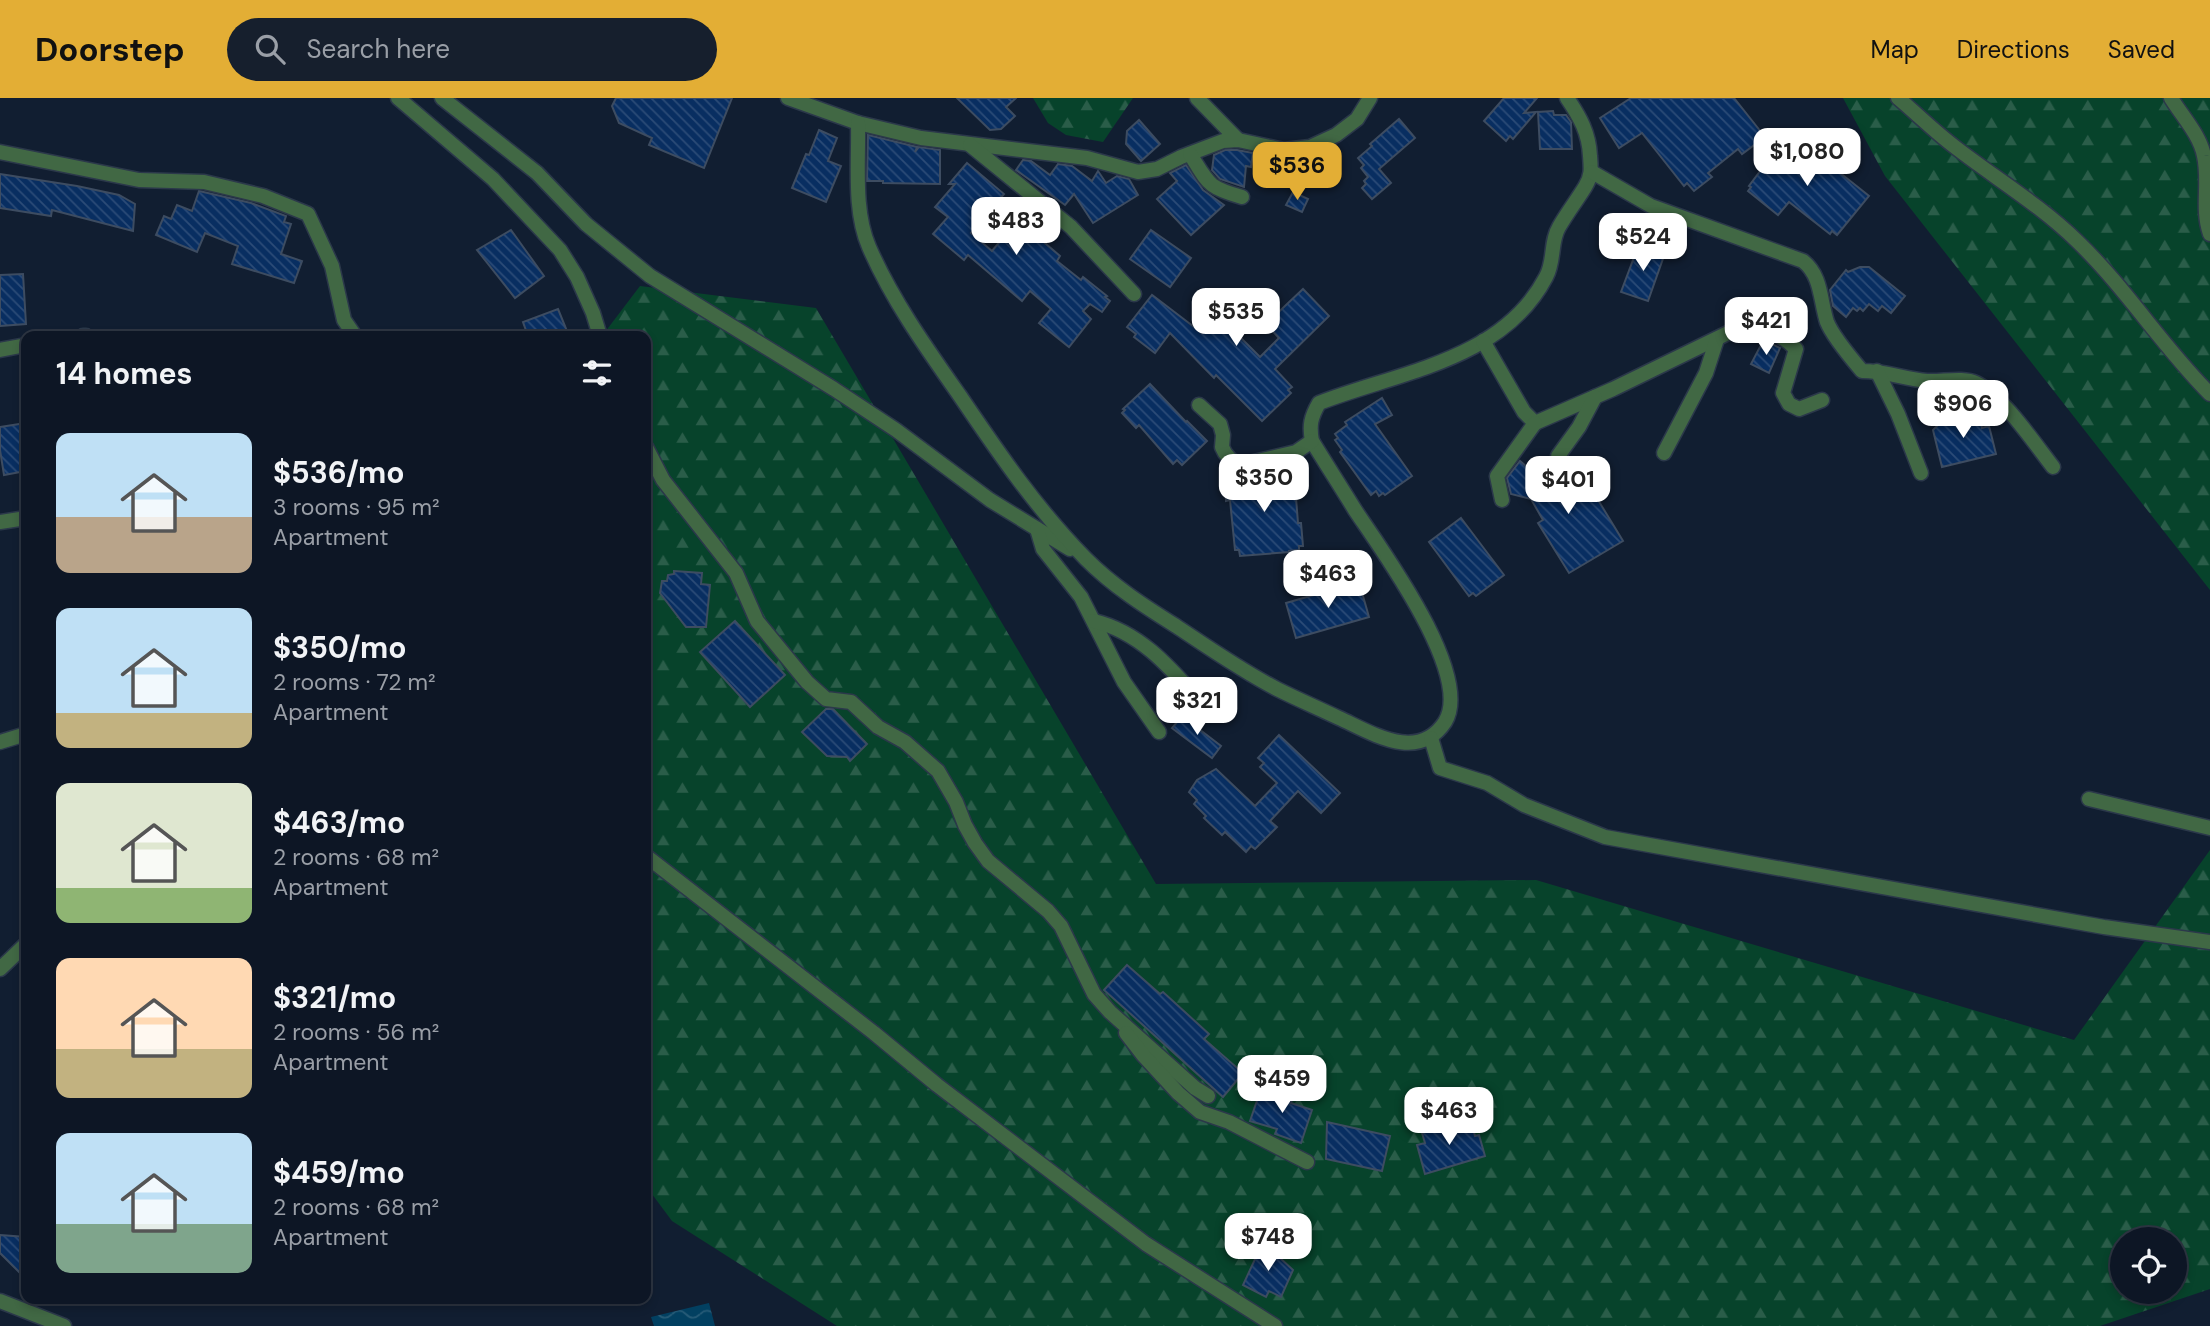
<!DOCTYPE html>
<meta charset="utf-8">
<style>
body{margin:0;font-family:"DM Sans",sans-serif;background:#161f2d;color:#f1f3f6;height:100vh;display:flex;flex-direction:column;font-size:26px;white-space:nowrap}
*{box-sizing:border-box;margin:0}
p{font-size:23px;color:#9a9fa7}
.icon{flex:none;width:38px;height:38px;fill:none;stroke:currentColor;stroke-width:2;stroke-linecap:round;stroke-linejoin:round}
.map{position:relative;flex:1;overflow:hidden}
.panel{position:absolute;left:21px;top:233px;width:630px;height:973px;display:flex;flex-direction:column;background:#0d1625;border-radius:14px;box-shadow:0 4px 10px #0003,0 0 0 2px #2d3542}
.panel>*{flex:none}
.fabs{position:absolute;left:2110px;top:1129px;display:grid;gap:14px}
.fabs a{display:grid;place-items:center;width:77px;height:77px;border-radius:50%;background:#0d1625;box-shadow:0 4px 10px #0003,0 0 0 2px #2d3542;font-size:35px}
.price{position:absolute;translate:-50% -60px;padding:0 16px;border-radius:14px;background:#fff;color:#222;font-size:23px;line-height:46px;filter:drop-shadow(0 2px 4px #0008)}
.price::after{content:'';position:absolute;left:50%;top:42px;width:21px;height:16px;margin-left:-10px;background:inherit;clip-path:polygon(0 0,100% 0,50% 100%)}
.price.current{background:#e3ae35;color:#111}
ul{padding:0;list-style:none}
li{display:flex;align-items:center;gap:21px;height:175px;padding:0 35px}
li span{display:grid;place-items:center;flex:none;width:196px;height:140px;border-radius:14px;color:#555}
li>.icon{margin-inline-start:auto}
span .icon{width:84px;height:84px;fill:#fffc;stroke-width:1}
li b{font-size:30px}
h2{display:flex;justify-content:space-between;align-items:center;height:84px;padding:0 35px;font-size:30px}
header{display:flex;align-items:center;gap:42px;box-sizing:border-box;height:98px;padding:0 35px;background:#e3ae35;color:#111}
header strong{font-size:33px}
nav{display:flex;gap:38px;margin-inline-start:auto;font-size:24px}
.search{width:490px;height:63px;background:#161f2d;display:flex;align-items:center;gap:18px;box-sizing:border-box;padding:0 24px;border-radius:38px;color:#9a9fa7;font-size:26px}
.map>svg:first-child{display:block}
.forest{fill:url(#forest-firs);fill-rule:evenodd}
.water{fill:url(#water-waves)}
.building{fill:url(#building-back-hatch);stroke:#3d4c61;stroke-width:2}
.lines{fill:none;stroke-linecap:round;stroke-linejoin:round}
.minor-casing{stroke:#2b384a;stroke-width:17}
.minor{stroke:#416844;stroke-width:14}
</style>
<header>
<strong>Doorstep</strong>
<div class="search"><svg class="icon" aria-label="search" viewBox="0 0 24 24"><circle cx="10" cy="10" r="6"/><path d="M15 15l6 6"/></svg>Search here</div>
<nav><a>Map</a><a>Directions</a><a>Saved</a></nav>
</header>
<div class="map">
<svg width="2210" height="1228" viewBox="0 0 2210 1228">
<defs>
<pattern id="forest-firs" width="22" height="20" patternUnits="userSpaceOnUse" patternTransform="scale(1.75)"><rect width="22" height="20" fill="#07432b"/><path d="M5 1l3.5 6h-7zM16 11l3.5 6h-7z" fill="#2a5d49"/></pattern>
<pattern id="water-waves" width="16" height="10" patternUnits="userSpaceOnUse" patternTransform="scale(1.75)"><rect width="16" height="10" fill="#024061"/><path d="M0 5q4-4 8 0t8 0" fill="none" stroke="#265b77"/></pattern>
<pattern id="building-back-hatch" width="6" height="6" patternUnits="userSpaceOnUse" patternTransform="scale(1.75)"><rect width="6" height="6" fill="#082e61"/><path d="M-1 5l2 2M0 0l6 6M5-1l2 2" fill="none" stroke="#2b4b77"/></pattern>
</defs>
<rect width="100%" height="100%" fill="#111e31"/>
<g class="forest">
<polygon points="1033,0 1133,0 1103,44 1066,37 1048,25"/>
<polygon points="1843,0 2210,0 2210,492 1885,78"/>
<path d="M640,188l176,22 340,576 380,-4 538,160 136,-190v439l-110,37h-1263l-165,-105 -26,-35v-850h-44zM2123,1141h52v53h-52z"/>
</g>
<polygon class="water" points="709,1205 715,1228 654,1228 651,1219"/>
<g class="building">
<polygon points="616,0 732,0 704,70 649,47 652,40 619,25 612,8"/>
<polygon points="957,0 1016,0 1006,9 1015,18 1001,31 990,32"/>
<polygon points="1504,0 1537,0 1524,15 1536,14 1513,41 1510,38 1506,43 1484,23"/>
<polygon points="1631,0 1734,0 1765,39 1742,56 1738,51 1708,75 1712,79 1694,93 1687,85 1684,88 1642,35 1619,50 1600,20"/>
<polygon points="1553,13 1554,17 1566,17 1571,24 1572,51 1540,51 1538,14"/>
<polygon points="1399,21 1415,40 1379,71 1391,85 1372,101 1362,90 1366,86 1364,83 1368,79 1361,70 1364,67 1358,60 1372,48 1370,46"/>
<polygon points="1139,22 1160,46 1141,63 1126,46 1127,33"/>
<polygon points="819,32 837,40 828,63 841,68 826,104 792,90 806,56 809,57"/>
<polygon points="868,37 917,49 915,54 919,49 940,52 940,86 883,85 883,83 867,83"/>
<polygon points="1782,44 1799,45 1811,55 1811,59 1830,74 1834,70 1869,98 1837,137 1832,133 1830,136 1789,104 1778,117 1748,93 1751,89 1749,88"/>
<polygon points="1225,52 1237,52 1253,55 1251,69 1246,68 1244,89 1220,81 1212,72 1214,57"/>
<polygon points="1023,62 1031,63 1050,77 1058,66 1072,68 1092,83 1098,73 1106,85 1117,78 1129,81 1138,97 1093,125 1074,96 1065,107 1016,72"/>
<polygon points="967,65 1004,96 971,135 992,153 1018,122 1060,158 1057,163 1081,182 1083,179 1107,198 1105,199 1110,203 1102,214 1090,206 1083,213 1091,221 1069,249 1039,225 1051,211 1030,193 1022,203 968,157 964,162 933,136 948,119 935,109 955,86 949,86"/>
<polygon points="1186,67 1203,92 1224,107 1191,137 1157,101 1177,83 1170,75"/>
<polygon points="0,76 77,88 119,97 135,106 133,133 52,112 51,118 0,110"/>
<polygon points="199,93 251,105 286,118 284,124 291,126 281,156 302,163 294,185 232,166 238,148 205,135 197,154 156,137 164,118 171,121 177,107 192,113"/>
<polygon points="1293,94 1308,101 1302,114 1286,107"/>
<polygon points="511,132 544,178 515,200 477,152"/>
<polygon points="1151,132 1191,160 1170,189 1130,161"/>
<polygon points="1639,146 1665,155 1648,203 1621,194"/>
<polygon points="1860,169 1869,169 1905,198 1891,215 1882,208 1878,213 1869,206 1863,213 1860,210 1857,213 1853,210 1846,219 1833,208 1830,192 1846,172 1848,174"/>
<polygon points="23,176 26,226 0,228 0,177"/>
<polygon points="1303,191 1329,218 1275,271 1292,289 1288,292 1291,295 1262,323 1216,277 1214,280 1170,235 1155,255 1134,239 1136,236 1127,229 1152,197 1202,235 1207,230 1210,233 1222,221 1260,259 1279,240 1266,226"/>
<polygon points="558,211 569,238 528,238 523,224"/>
<polygon points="1766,243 1780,250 1769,275 1751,266 1761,247 1763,249"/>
<polygon points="1150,286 1186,324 1187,323 1207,343 1182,367 1177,362 1173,366 1139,327 1136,330 1122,315 1125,312 1123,311"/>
<polygon points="1382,300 1392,317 1375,326 1412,378 1385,397 1383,395 1379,398 1376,393 1371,397 1340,354 1342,352 1335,342 1338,340 1335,336 1347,327 1345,324"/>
<polygon points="1955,316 1975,317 1976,322 1980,321 1982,330 1989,328 1996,356 1942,369 1933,332 1943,322"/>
<polygon points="26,325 26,373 4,377 0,352 0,329"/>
<polygon points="1520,363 1549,388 1572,375 1573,378 1581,374 1623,443 1569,475 1538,425 1543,422 1531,401 1511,396 1507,380"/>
<polygon points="1286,373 1287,387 1295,387 1298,425 1301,425 1303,448 1299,448 1299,452 1289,453 1289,454 1240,458 1239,452 1235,452 1230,402 1226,403 1225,383 1233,383 1232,377"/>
<polygon points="1461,420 1504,477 1476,498 1473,495 1469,498 1429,444"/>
<polygon points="674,473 702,475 701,486 710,487 706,529 686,529 660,495 662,483 667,483 668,477 674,476"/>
<polygon points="1359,484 1369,519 1296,540 1286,505"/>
<polygon points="735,523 785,577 750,609 700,554"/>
<polygon points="826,611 833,611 867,646 850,663 847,659 827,658 802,634"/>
<polygon points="1182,618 1221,648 1212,660 1172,630"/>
<polygon points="1279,637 1340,695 1321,715 1298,693 1270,723 1277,729 1255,751 1251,748 1246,754 1225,734 1222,737 1204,720 1206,718 1194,706 1197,702 1189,694 1197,682 1216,671 1255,708 1277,685 1260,669 1264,665 1258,660"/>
<polygon points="1127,867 1160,896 1163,894 1209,936 1204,941 1243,975 1223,999 1104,892"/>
<polygon points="1271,992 1293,999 1291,1005 1312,1012 1301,1045 1275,1036 1277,1031 1250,1023 1260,994 1270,997"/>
<polygon points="1454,1022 1457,1031 1472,1027 1475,1038 1479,1037 1485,1058 1425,1076 1417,1047 1425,1045 1422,1035 1436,1031 1435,1027"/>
<polygon points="1327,1024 1390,1038 1382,1073 1326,1061"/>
<polygon points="0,1137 26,1139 26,1181 0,1155"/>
<polygon points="1263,1144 1293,1172 1281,1199 1269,1193 1266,1199 1243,1187"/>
</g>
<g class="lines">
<defs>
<g id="minor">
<polyline points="398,0 493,81 560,152 577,179 593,215 600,238"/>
<polyline points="442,0 537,75 586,126 650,178 834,291 896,332 990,402 1070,451"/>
<polyline points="788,0 858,25 921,40 1087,60 1138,74 1157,71 1181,59 1223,43 1238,42 1284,52 1310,49 1336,37 1357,21 1370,0"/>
<polyline points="1197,0 1238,42"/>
<path d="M1898,0c19,16 37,34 57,49 40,31 85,58 122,94 49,47 85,105 133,153"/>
<path d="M2171,0c11,18 29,37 33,58 6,27 -3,52 6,78"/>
<path d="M858,25c1,39 -5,87 11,124 23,53 58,102 91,149 40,59 76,112 126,163 27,27 58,47 90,67 33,22 66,45 101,63 20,10 41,19 62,29 33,15 79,45 106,4 29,-47 -64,-173 -90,-212 -14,-23 -29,-46 -43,-69 -3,-16 -1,-24 7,-38 79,-31 183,-42 227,-126 9,-16 4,-35 13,-50 8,-14 18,-27 26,-40 7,-11 6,-19 5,-31 -1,-23 -10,-39 -23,-58"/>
<polyline points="970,47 1071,129 1134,196"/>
<polyline points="0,54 139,82 204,84 263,98 308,116 332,168 344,222 355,238"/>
<path d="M1190,56c19,30 17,33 52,43"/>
<path d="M1592,74l59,34 152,55c19,15 17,40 24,61 6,15 24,36 35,49 23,0 43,8 65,10 15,1 36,-4 49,2 26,12 59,61 77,84"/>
<polyline points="83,238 86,238"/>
<path d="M1483,243l41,71 11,11 78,-34 119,-58c27,-5 44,-2 64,18l-13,44 6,11 10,5 23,-9"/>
<polyline points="0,252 26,247"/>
<polyline points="1877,273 1898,316 1921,375"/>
<polyline points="1199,307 1220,326 1223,337 1222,349 1225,355 1231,362 1241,367 1296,354 1312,343"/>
<polyline points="646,349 663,382 736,475 757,523 807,584 826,601 851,604 878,629 905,644 938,673 956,704 965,727 975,745 988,763 1048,813 1061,828 1094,896 1110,914 1195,990 1208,998"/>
<polyline points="1664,355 1706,275 1717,241"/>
<polyline points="1558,358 1579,329 1595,299"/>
<polyline points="1502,402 1497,378 1535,325"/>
<polyline points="0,424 26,420"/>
<polyline points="1037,431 1043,451 1081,499 1124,584 1159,634"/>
<path d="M1094,523c45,11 74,44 104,78"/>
<polyline points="1431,640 1440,670 1487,685 1524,707 1605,739 2104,829 2210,844"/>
<polyline points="0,644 26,636"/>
<polyline points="2089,701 2210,730"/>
<polyline points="646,758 874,935 937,987 1146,1146 1275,1228"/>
<polyline points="0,871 26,846"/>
<polyline points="1126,935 1143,957 1178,995 1200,1014 1229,1024 1307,1064"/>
<polyline points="0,1203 64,1228"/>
</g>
</defs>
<use href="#minor" class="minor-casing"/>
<use href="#minor" class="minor"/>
</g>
</svg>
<div class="fabs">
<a><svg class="icon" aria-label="locate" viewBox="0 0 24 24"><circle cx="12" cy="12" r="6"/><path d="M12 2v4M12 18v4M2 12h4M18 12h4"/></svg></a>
</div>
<b class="price" style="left:1807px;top:90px">$1,080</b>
<b class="price current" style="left:1297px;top:104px">$536</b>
<b class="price" style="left:1016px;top:159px">$483</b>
<b class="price" style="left:1643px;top:175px">$524</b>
<b class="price" style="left:1236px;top:250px">$535</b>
<b class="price" style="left:1766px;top:259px">$421</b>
<b class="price" style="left:1963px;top:342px">$906</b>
<b class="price" style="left:1264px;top:416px">$350</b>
<b class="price" style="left:1568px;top:418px">$401</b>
<b class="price" style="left:1328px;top:512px">$463</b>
<b class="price" style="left:1197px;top:639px">$321</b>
<b class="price" style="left:1282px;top:1017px">$459</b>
<b class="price" style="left:1449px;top:1049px">$463</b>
<b class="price" style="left:1268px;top:1175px">$748</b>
<section class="panel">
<h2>14 homes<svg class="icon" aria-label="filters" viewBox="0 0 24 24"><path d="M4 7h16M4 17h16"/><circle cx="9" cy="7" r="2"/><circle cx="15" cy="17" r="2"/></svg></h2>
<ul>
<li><span style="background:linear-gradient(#bfe0f5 60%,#b9a48a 0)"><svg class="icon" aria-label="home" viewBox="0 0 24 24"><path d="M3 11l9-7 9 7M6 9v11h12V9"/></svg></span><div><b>$536/mo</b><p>3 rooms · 95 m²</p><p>Apartment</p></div></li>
<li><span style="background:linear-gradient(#bfe0f5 75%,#c2b280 0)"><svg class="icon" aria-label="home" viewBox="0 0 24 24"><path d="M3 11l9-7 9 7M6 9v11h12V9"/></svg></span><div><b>$350/mo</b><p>2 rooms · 72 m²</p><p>Apartment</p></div></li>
<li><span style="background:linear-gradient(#dfe7d0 75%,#8fb573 0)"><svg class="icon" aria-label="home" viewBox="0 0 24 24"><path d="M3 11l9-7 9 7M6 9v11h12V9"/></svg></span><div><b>$463/mo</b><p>2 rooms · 68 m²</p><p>Apartment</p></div></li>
<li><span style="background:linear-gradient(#ffd9b3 65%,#c2b280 0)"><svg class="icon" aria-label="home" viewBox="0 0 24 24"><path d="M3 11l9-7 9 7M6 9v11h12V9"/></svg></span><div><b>$321/mo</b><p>2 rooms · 56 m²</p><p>Apartment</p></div></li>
<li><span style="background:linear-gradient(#bfe0f5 65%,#7fa58c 0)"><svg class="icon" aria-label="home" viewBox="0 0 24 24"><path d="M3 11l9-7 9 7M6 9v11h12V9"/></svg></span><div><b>$459/mo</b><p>2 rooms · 68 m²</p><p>Apartment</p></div></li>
</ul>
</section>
</div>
